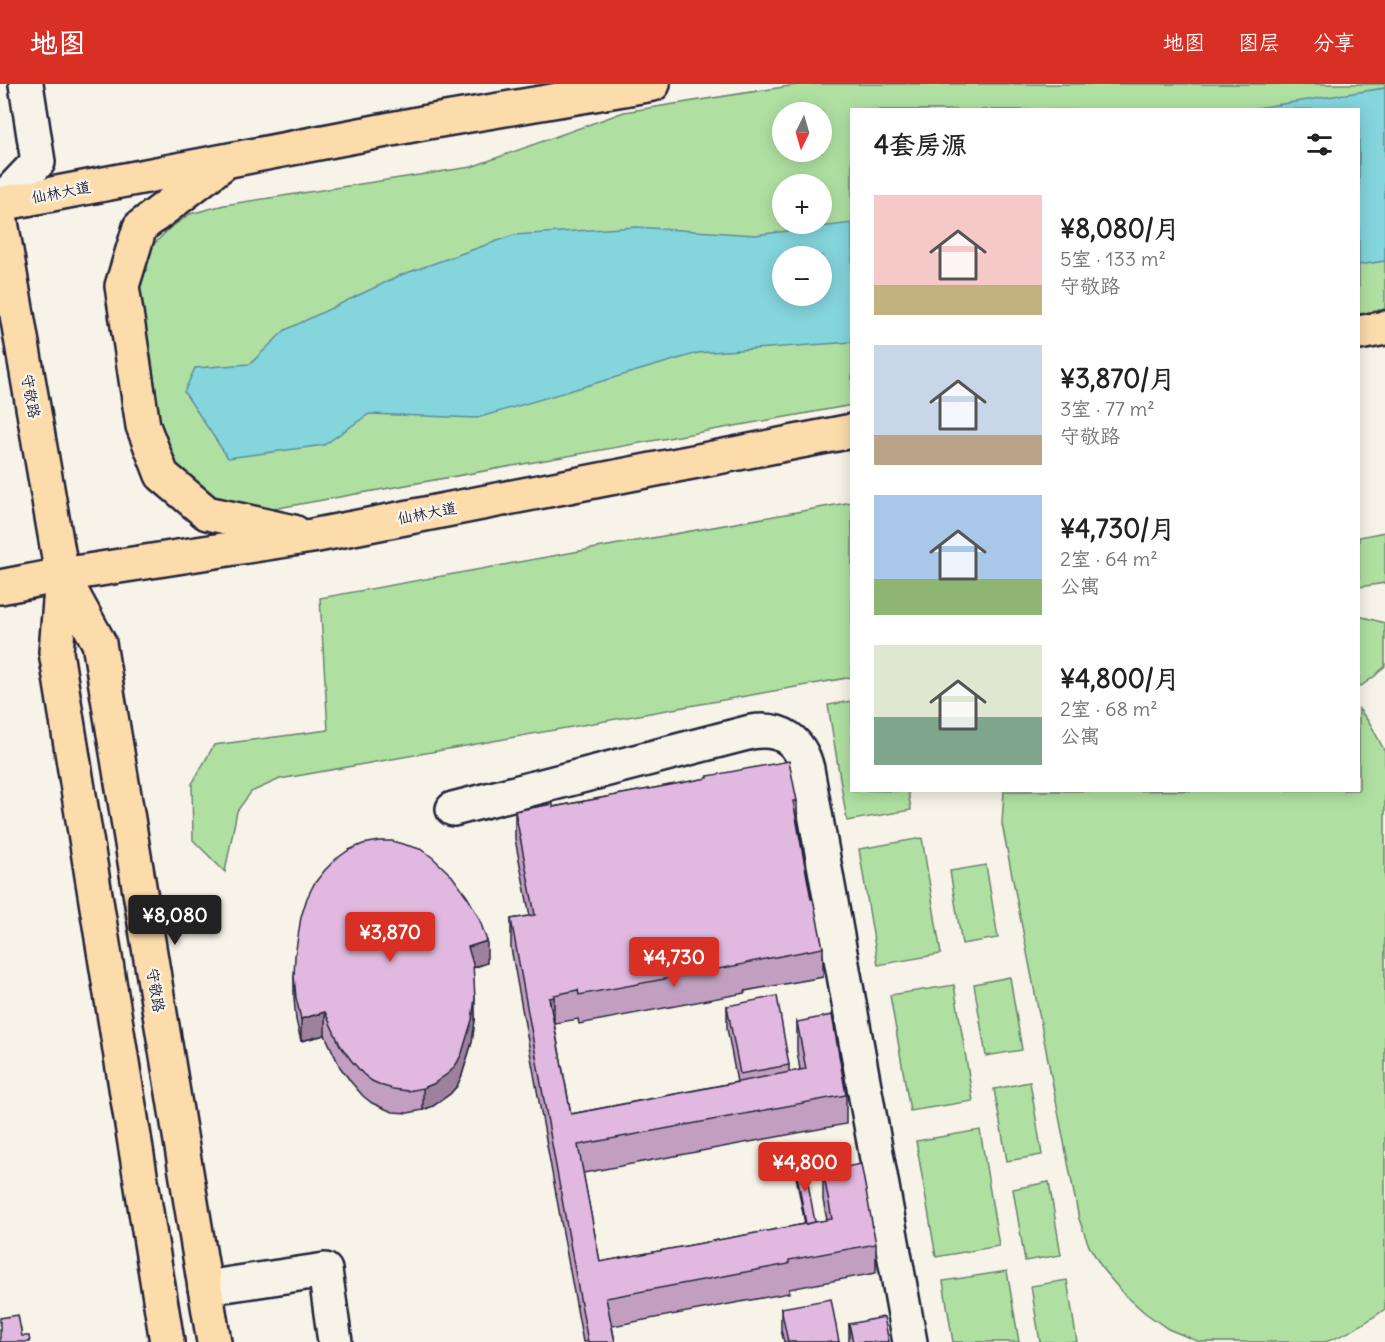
<!DOCTYPE html>
<html lang="zh">
<meta charset="utf-8">
<style>
body{margin:0;font-family:Delius,"LXGW WenKai TC",sans-serif;background:#f2f2f2;color:#222;height:100vh;display:flex;flex-direction:column;font-size:22px;white-space:nowrap}
*{box-sizing:border-box;margin:0}
p{font-size:20px;color:#767676}
.icon{flex:none;width:33px;height:33px;fill:none;stroke:currentColor;stroke-width:2;stroke-linecap:round;stroke-linejoin:round}
.map{position:relative;flex:1;overflow:hidden}
.sheet{position:absolute;left:850px;top:24px;width:510px;height:684px;display:flex;flex-direction:column;background:#fff;border-radius:0px;box-shadow:0 3px 15px #0003}
.sheet>*{flex:none}
.needle{width:39px;rotate:185deg}
.fabs{position:absolute;left:772px;top:18px;display:grid;gap:12px}
.fabs a{display:grid;place-items:center;width:60px;height:60px;border-radius:50%;background:#fff;box-shadow:0 3px 15px #0003;font-size:30px}
.price{position:absolute;translate:-50% -51px;padding:0 14px;border-radius:6px;background:#d93025;color:#fff;font-size:20px;line-height:39px;filter:drop-shadow(0 2px 3px #0008)}
.price::after{content:'';position:absolute;left:50%;top:36px;width:18px;height:14px;margin-left:-9px;background:inherit;clip-path:polygon(0 0,100% 0,50% 100%)}
.price.on{background:#222;color:#fff}
ul{padding:0;list-style:none}
li{display:flex;align-items:center;gap:18px;height:150px;padding:0 24px}
li span{display:grid;place-items:center;flex:none;width:168px;height:120px;border-radius:0px;color:#555}
li>.icon{margin-inline-start:auto}
span .icon{width:72px;height:72px;fill:#fffc;stroke-width:1}
li b{font-size:26px}
h2{display:flex;justify-content:space-between;align-items:center;height:72px;padding:0 24px;font-size:26px}
header{display:flex;align-items:center;gap:36px;box-sizing:border-box;height:84px;padding:0 30px;background:#d93025;color:#fff}
header strong{font-size:28px}
nav{display:flex;gap:33px;margin-inline-start:auto;font-size:21px}
.map>svg:first-child{display:block}
.green{fill:#afe0a1;stroke:#68816e;stroke-width:1.5;fill-rule:evenodd}
.water{fill:#84d5dc;stroke:#5d8d9c;stroke-width:1.5;fill-rule:evenodd}
.lines{fill:none;stroke-linecap:round;stroke-linejoin:round}
.minor-casing{stroke:#22223b;stroke-width:38}
.major-casing{stroke:#22223b;stroke-width:38}
.minor{stroke:#f7f3e8;stroke-width:33}
.major{stroke:#fddcac;stroke-width:33}
.wall{fill:#c29fc1;stroke:#22223b;stroke-width:1.5}
.shaded-wall{fill:#9e829d;stroke:#22223b;stroke-width:1.5}
.building{fill:#e1b9e0;stroke:#22223b;stroke-width:1.5}
.labels{text-anchor:middle;dominant-baseline:central;stroke-width:4.5;stroke-linejoin:round;paint-order:stroke}
.street-label{font-size:15px;fill:#22223b;stroke:#f7f3e8}
</style>
<header>
<strong>地图</strong>
<nav><a>地图</a><a>图层</a><a>分享</a></nav>
</header>
<div class="map">
<svg width="1385" height="1258" viewBox="0 0 1385 1258">
<rect width="100%" height="100%" fill="#f7f3e8"/>
<filter id="ink" filterUnits="userSpaceOnUse"><feTurbulence type="fractalNoise" baseFrequency=".0167" numOctaves="2"/><feDisplacementMap in="SourceGraphic" scale="12" xChannelSelector="R" yChannelSelector="G"/><feConvolveMatrix kernelMatrix="1 2 1 2 8 2 1 2 1" color-interpolation-filters="sRGB"/></filter>
<g filter="url(#ink)">
<g class="green">
<path d="M802,0h583v225l-26,5v-204h-507v295l-585,105 -59,-14 -29,-23 -17,-25 -25,-170 11,-28 21,-21 21,-15 34,-9 247,-38 153,-55zM783,28h39v40h-39zM783,100h39v40h-39zM783,172h39v40h-39z"/>
<polygon points="852,418 852,593 280,695 251,708 237,727 225,788 193,756 192,700 214,661 328,646 320,514"/>
<polygon points="1385,448 1385,499 1359,503 1359,453"/>
<polygon points="1359,532 1385,539 1385,582 1375,592 1361,602 1359,600"/>
<polygon points="852,617 852,706 908,707 911,726 847,737 828,621"/>
<path d="M1359,625l12,16 14,27v557c-19,14 -38,26 -60,33h-125l-32,-13 -24,-17 -21,-19 -19,-22 -15,-25 -10,-27 -77,-395 2,-33 355,-1z"/>
<polygon points="922,754 941,870 878,881 859,765"/>
<polygon points="986,781 998,854 962,860 950,787"/>
<polygon points="1010,893 1022,966 986,972 974,900"/>
<polygon points="954,901 973,1017 910,1027 890,911"/>
<polygon points="1030,998 1042,1071 1007,1077 994,1005"/>
<polygon points="980,1046 999,1162 936,1173 916,1057"/>
<polygon points="1049,1098 1061,1171 1025,1177 1013,1105"/>
<polygon points="1007,1187 1019,1258 953,1258 943,1197"/>
<polygon points="1067,1196 1077,1258 1040,1258 1031,1202"/>
</g>
<g class="water">
<polygon points="1385,4 1385,177 1359,181 1359,26 1250,25"/>
<path d="M852,139v119l-154,11 -221,65 -108,-4 -45,31 -96,13 -44,-66 11,-24 55,-4 35,-34 116,-55 113,-40 122,-8 119,8zM783,172h39v40h-39z"/>
</g>
<g class="lines">
<defs>
<g id="minor">
<polyline points="0,118 38,78 26,0"/>
<path d="M453,725l298,-77c30,-5 49,8 56,37l103,573"/>
<polyline points="205,1204 325,1186 335,1258"/>
</g>
<g id="major">
<polyline points="221,81 140,143 122,202 143,342 162,391 207,429 294,448"/>
<polyline points="0,120 428,38 653,0"/>
<polyline points="0,132 62,491 56,568 167,1258"/>
<polyline points="1359,249 1385,244"/>
<polyline points="62,491 99,559 214,1258"/>
<polyline points="0,503 62,491 312,452 852,347"/>
</g>
</defs>
<use href="#minor" class="minor-casing"/>
<use href="#major" class="major-casing"/>
<use href="#minor" class="minor"/>
<use href="#major" class="major"/>
</g>
<g class="wall">
<polygon points="708,692 797,717 797,738 811,815 823,864 823,893 745,907 745,909 579,940 578,935 554,939 571,1030 737,998 727,944 727,922 789,981 789,988 800,986 797,967 797,938 846,1011 846,1040 583,1089 600,1178 805,1140 795,1087 795,1080 815,1138 827,1136 823,1116 823,1087 876,1160 876,1189 789,1205 789,1209 612,1242 615,1258 583,1258 511,864 511,835 530,832 515,755 515,727 553,723 708,694"/>
<polygon points="487,879 473,884 475,936 472,958 462,991 457,1002 450,1010 433,1022 423,1026 408,1029 393,1028 383,1024 372,1019 363,1012 351,998 340,983 325,951 301,957 296,936 294,914 294,892"/>
<polygon points="781,1224 839,1258 784,1258 781,1246"/>
<polygon points="849,1240 889,1258 849,1258"/>
</g>
<g class="shaded-wall">
<polygon points="487,857 487,879 468,885 468,863"/>
<polygon points="554,913 554,941 549,914"/>
<polygon points="475,914 475,936 472,958 462,991 457,1002 450,1010 433,1022 423,1026 423,1004"/>
<polygon points="325,928 325,951 301,957 301,935"/>
</g>
<g class="building">
<polygon points="789,677 797,717 793,717 811,815 813,815 823,864 745,879 745,880 579,911 578,906 554,911 554,913 549,914 571,1030 806,985 797,938 832,931 846,1011 578,1061 600,1178 832,1135 823,1087 861,1080 876,1160 789,1176 789,1180 606,1214 615,1258 588,1258 511,835 535,831 515,727 553,720 553,723 708,694 708,692"/>
<polygon points="379,757 392,757 420,765 432,773 452,792 468,814 479,834 487,857 468,863 473,880 475,914 472,936 462,969 457,979 450,988 433,1000 423,1004 408,1007 393,1005 383,1002 372,997 363,990 351,976 340,961 325,928 301,935 296,914 294,892 295,872 301,833 307,814 314,800 325,786 336,775 349,766 363,760"/>
<polygon points="777,912 789,981 740,990 727,922"/>
<polygon points="804,1078 815,1138 806,1140 795,1080"/>
<polygon points="831,1215 839,1258 788,1258 781,1224"/>
<polygon points="18,1231 22,1252 29,1252 30,1258 0,1258 0,1234"/>
<polygon points="884,1233 889,1258 853,1258 849,1240"/>
</g>
</g>
<g class="labels">
<g class="street-label">
<text transform="translate(61 108) rotate(-11)">仙林大道</text>
<text transform="translate(31 312) rotate(80)">守敬路</text>
<text transform="translate(427 429) rotate(-11)">仙林大道</text>
<text transform="translate(156 906) rotate(81)">守敬路</text>
</g>
</g>
</svg>
<div class="fabs">
<a><svg class="needle" viewBox="-14 -14 28 28"><path d="M0-13l5 13h-10z" fill="#e53935"/><path d="M0 13l5-13h-10z" fill="#767676"/></svg></a>
<a>+</a>
<a>−</a>
</div>
<b class="price on" style="left:175px;top:862px">¥8,080</b>
<b class="price" style="left:390px;top:879px">¥3,870</b>
<b class="price" style="left:674px;top:904px">¥4,730</b>
<b class="price" style="left:805px;top:1109px">¥4,800</b>
<section class="sheet">
<h2>4套房源<svg class="icon" aria-label="filters" viewBox="0 0 24 24"><path d="M4 7h16M4 17h16"/><circle cx="9" cy="7" r="2"/><circle cx="15" cy="17" r="2"/></svg></h2>
<ul>
<li><span style="background:linear-gradient(#f6c9c9 75%,#c2b280 0)"><svg class="icon" aria-label="home" viewBox="0 0 24 24"><path d="M3 11l9-7 9 7M6 9v11h12V9"/></svg></span><div><b>¥8,080/月</b><p>5室 · 133 m²</p><p>守敬路</p></div></li>
<li><span style="background:linear-gradient(#c9d6e8 75%,#b9a48a 0)"><svg class="icon" aria-label="home" viewBox="0 0 24 24"><path d="M3 11l9-7 9 7M6 9v11h12V9"/></svg></span><div><b>¥3,870/月</b><p>3室 · 77 m²</p><p>守敬路</p></div></li>
<li><span style="background:linear-gradient(#a9c7e8 70%,#8fb573 0)"><svg class="icon" aria-label="home" viewBox="0 0 24 24"><path d="M3 11l9-7 9 7M6 9v11h12V9"/></svg></span><div><b>¥4,730/月</b><p>2室 · 64 m²</p><p>公寓</p></div></li>
<li><span style="background:linear-gradient(#dfe7d0 60%,#7fa58c 0)"><svg class="icon" aria-label="home" viewBox="0 0 24 24"><path d="M3 11l9-7 9 7M6 9v11h12V9"/></svg></span><div><b>¥4,800/月</b><p>2室 · 68 m²</p><p>公寓</p></div></li>
</ul>
</section>
</div>
